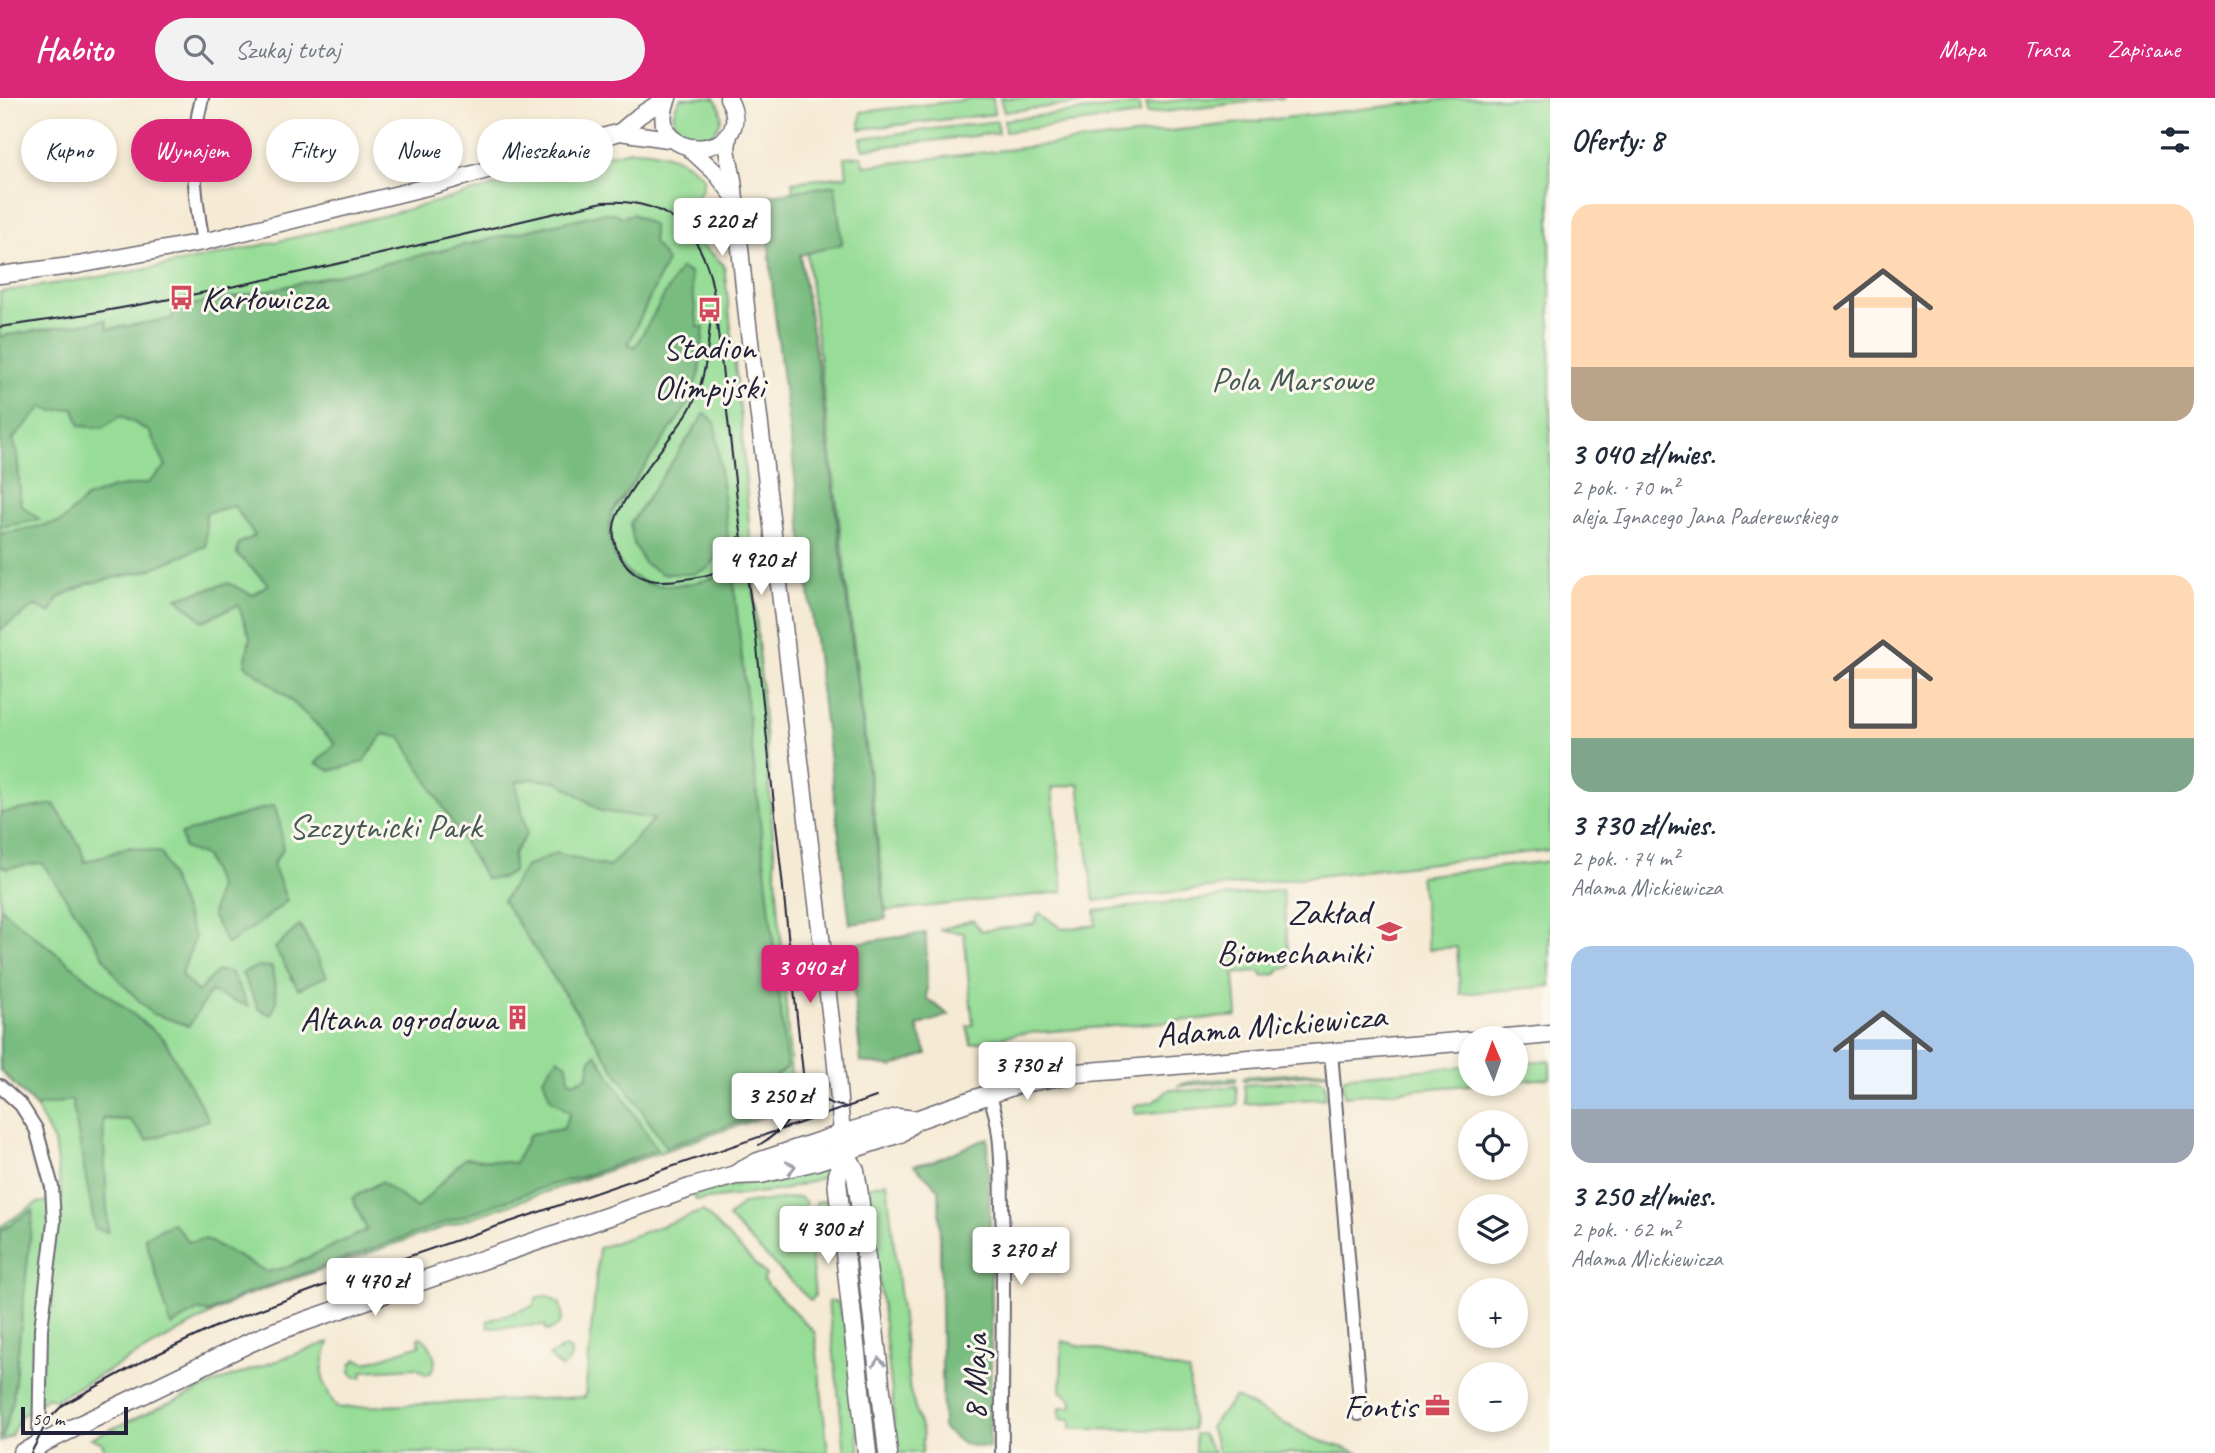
<!DOCTYPE html>
<html lang="pl">
<meta charset="utf-8">
<style>
body{margin:0;font-family:Caveat,sans-serif;background:#f2f2f3;color:#1f2937;height:100vh;display:flex;flex-direction:column;font-size:26px;white-space:nowrap}
*{box-sizing:border-box;margin:0}
p{font-size:23px;color:#747a83}
.icon{flex:none;width:38px;height:38px;fill:none;stroke:currentColor;stroke-width:2;stroke-linecap:round;stroke-linejoin:round}
.map{position:relative;flex:1;overflow:hidden}
.drawer{display:flex;flex-direction:column;background:#fff;width:665px}
.drawer>*{flex:none}
.banner{position:absolute;left:21px;top:21px;width:665px;height:63px;display:flex;gap:14px}
.needle{width:46px;rotate:358deg}
.fabs{position:absolute;left:1458px;top:928px;display:grid;gap:14px}
.fabs a{display:grid;place-items:center;width:70px;height:70px;border-radius:50%;background:#fff;box-shadow:0 4px 10px #0003;font-size:35px}
.scale{position:absolute;left:21px;bottom:18px;width:107px;box-sizing:border-box;padding-left:7px;border:4px solid #22223b;border-top:0;font-size:19px;line-height:24px;white-space:nowrap;color:#22223b;-webkit-text-stroke:5px #fbf7ec;paint-order:stroke}
.price{position:absolute;translate:-50% -60px;padding:0 16px;border-radius:7px;background:#fff;color:#222;font-size:23px;line-height:46px;filter:drop-shadow(0 2px 4px #0008)}
.price::after{content:'';position:absolute;left:50%;top:42px;width:21px;height:16px;margin-left:-10px;background:inherit;clip-path:polygon(0 0,100% 0,50% 100%)}
.price.current{background:#db2777;color:#fff}
ul{padding:0;list-style:none}
li{display:grid;align-content:center;gap:14px;height:371px;padding:0 21px}
li span{display:grid;place-items:center;height:217px;border-radius:21px;color:#555}
li>.icon{margin-inline-start:auto}
span .icon{width:126px;height:126px;fill:#fffc;stroke-width:1}
li b{font-size:30px}
h2{display:flex;justify-content:space-between;align-items:center;height:84px;padding:0 21px;font-size:30px}
.tag{padding:0 24px;border-radius:32px;background:#fff;box-shadow:0 4px 10px #0003;font-size:24px;line-height:63px}
.tag.current{background:#db2777;color:#fff}
header{display:flex;align-items:center;gap:42px;box-sizing:border-box;height:98px;padding:0 35px;background:#db2777;color:#fff}
header strong{font-size:33px}
nav{display:flex;gap:38px;margin-inline-start:auto;font-size:24px}
.search{width:490px;height:63px;background:#f2f2f3;display:flex;align-items:center;gap:18px;box-sizing:border-box;padding:0 24px;border-radius:38px;color:#747a83;font-size:26px}
main{display:flex;flex:1;min-height:0}
.map>svg:first-child{display:block}
.green{fill:#97dd97;stroke:#5c8069;stroke-width:2}
.forest{fill:#79bc80;stroke:#4e6f5e;stroke-width:2}
.lines{fill:none;stroke-linecap:round;stroke-linejoin:round}
.minor-casing{stroke:#6c6871;stroke-width:16}
.tertiary-casing{stroke:#6c6871;stroke-width:19}
.secondary-casing{stroke:#6c6871;stroke-width:21}
.minor{stroke:#fff;stroke-width:12}
.tertiary{stroke:#fff;stroke-width:16}
.secondary{stroke:#fff;stroke-width:18}
.tram{stroke:#22223b;stroke-width:2}
.oneway{stroke:#9c9ca7}
.labels{text-anchor:middle;dominant-baseline:central;stroke-width:6;stroke-linejoin:round;paint-order:stroke}
.poi-label{font-size:35px;fill:#22223b;stroke:#fbf7ec;text-anchor:end}
.park-label{font-size:35px;fill:#455a57;stroke:#fbf7ec}
.street-label{font-size:35px;fill:#22223b;stroke:#fbf7ec}
</style>
<header>
<strong>Habito</strong>
<div class="search"><svg class="icon" aria-label="search" viewBox="0 0 24 24"><circle cx="10" cy="10" r="6"/><path d="M15 15l6 6"/></svg>Szukaj tutaj</div>
<nav><a>Mapa</a><a>Trasa</a><a>Zapisane</a></nav>
</header>
<main>
<div class="map">
<svg width="1550" height="1355" viewBox="0 0 1550 1355">
<rect width="100%" height="100%" fill="#fbf7ec"/>
<filter id="ink" filterUnits="userSpaceOnUse"><feTurbulence type="fractalNoise" baseFrequency=".0143" numOctaves="2"/><feDisplacementMap in="SourceGraphic" scale="14" xChannelSelector="R" yChannelSelector="G"/><feConvolveMatrix kernelMatrix="1 2 1 2 8 2 1 2 1" color-interpolation-filters="sRGB"/></filter>
<filter id="wash" filterUnits="userSpaceOnUse"><feTurbulence type="fractalNoise" baseFrequency=".00686" numOctaves="4" result="noise"/><feDisplacementMap in="SourceGraphic" scale="28" xChannelSelector="R" yChannelSelector="G"/><feGaussianBlur stdDeviation="1.57" result="paint"/><feColorMatrix in="noise" values="0 0 0 0 0 0 0 0 0 0 0 0 0 0 0 0 0 1.4 0 .05"/><feComposite in="paint" operator="in"/></filter>
<g filter="url(#wash)">
<rect width="100%" height="100%" fill="#f5ead4"/>
<g class="green">
<path d="M681,0h33c26,32 -26,59 -39,26 -4,-10 0,-18 6,-26z"/>
<polygon points="983,0 993,0 994,16 860,31 861,14"/>
<polygon points="1000,0 1130,0 1004,14"/>
<polygon points="1200,0 1284,0 1147,16 1146,6"/>
<polygon points="1458,0 1550,0 1550,752 1094,803 1079,686 1052,690 1063,794 886,813 805,140 797,132 792,84 847,78 845,59 862,58 865,68"/>
<polygon points="1139,6 1140,17 1005,34 1004,22"/>
<polygon points="997,23 998,35 863,51 861,40"/>
<path d="M631,52c27,0 53,7 72,27v10l-20,35 20,24 21,19 17,154 49,641 1,23 -8,27 -541,187 -187,103 -7,-3 -28,20 -9,19 -11,6v-215l37,-24 25,-4 -8,-57 -18,-35 -36,-37v-778c54,-9 109,-15 163,-26 147,-29 291,-68 435,-109z"/>
<polygon points="1550,763 1550,888 1460,896 1457,849 1429,851 1420,778"/>
<polygon points="1282,792 1290,869 1280,871 1277,876 1263,878 1260,873 1234,876 1237,918 1017,936 971,946 967,928 973,927 964,835 939,832 973,822 981,833 1034,826 1038,816 1040,815 1062,831 1096,827 1095,813"/>
<polygon points="1550,962 1550,980 1516,983 1516,965"/>
<polygon points="1470,968 1470,985 1492,985 1344,998 1343,981 1350,978"/>
<polygon points="1327,973 1328,975 1243,982 1243,979"/>
<polygon points="1236,980 1236,983 1177,988 1190,984"/>
<polygon points="1320,981 1325,984 1326,1000 1246,1006 1244,987"/>
<polygon points="1236,988 1238,1007 1135,1016 1134,1008 1153,1004 1170,991 1185,993"/>
<polygon points="817,1070 826,1075 825,1079 783,1092 700,1102 696,1102 692,1096"/>
<polygon points="887,1084 910,1293 923,1336 922,1355 894,1355 893,1303 868,1089"/>
<polygon points="852,1098 881,1355 872,1355 866,1291 864,1235 847,1099"/>
<polygon points="800,1099 805,1103 815,1197 811,1203 728,1120 742,1106"/>
<polygon points="826,1102 828,1104 828,1142 820,1143 816,1104"/>
<path d="M703,1113l63,64 -3,5 52,53 13,120h-721l-6,-11 -10,-4 129,-57 109,-39c-10,31 -9,39 8,66l248,-11 14,-149z"/>
<path d="M548,1198l12,8c5,13 1,25 -14,27l-1,-6 -56,3 -2,-7 46,-15 4,-9z"/>
<polygon points="837,1203 846,1229 860,1355 845,1355 828,1204"/>
<path d="M421,1239c12,7 21,33 5,38l-9,-7 -54,3 -1,6h-7l-5,-5 1,-7 5,-6 10,4 54,-18 -2,-7z"/>
<polygon points="1062,1243 1189,1274 1193,1332 1071,1331 1071,1322 1060,1321 1060,1309 1072,1309 1072,1302 1061,1293"/>
<path d="M565,1249l5,2c3,9 -1,14 -9,19l-12,-12z"/>
<polygon points="1235,1299 1312,1340 1360,1355 1219,1355 1210,1329"/>
<polygon points="1195,1336 1202,1336 1214,1355 1195,1355"/>
</g>
<g class="forest">
<polygon points="835,87 842,146 800,157 819,276 886,821 850,826 774,209 765,98"/>
<path d="M603,115h12l7,4 11,-3 20,11v17l14,19 -39,83 7,3 45,-79 10,5 8,54h6l-5,47 -14,35 -74,105c-7,52 24,78 75,70 14,-2 29,-5 41,-13l6,4 54,493 -11,8 2,18 -6,16 -106,37 -163,-246 22,-34 31,-14 53,14 45,-48 -53,-8 -42,-29 -27,-3 -16,3 11,52 -14,20v18l-11,6 -16,1 -85,-142 -18,-3 -19,28 -34,9 -14,-8 19,-19c-27,-30 -57,-56 -90,-79l5,-28 -12,-32 -35,16 -26,-23 51,-15 25,12 15,-11 -31,-30 1,-10 17,-8 -21,-30 -28,7v33l-60,25 -59,13 -29,14 -7,15 -16,-7 -35,24v-96l61,-12 25,-24 27,-10 35,-5 18,-17 -17,-35 -28,-15 -19,12 -22,-2 -6,-18 -22,3 -10,-4 -29,32 4,14 4,52 19,15 -40,7v-191l106,-16 2,9 63,-10 4,-11 91,-17z"/>
<polygon points="705,315 715,324 728,440 717,460 707,471 693,476 662,476 644,465 634,446 630,426"/>
<polygon points="54,706 80,748 85,764 130,749 161,755 195,840 181,877 198,894 217,873 231,874 248,908 210,894 189,928 151,915 117,880 85,828 42,765 6,770 0,767 0,715"/>
<polygon points="274,707 280,726 283,751 273,766 287,803 261,824 227,846 212,817 218,788 205,758 184,750 181,736"/>
<polygon points="0,808 7,816 164,941 209,1022 147,1042 130,1022 103,1021 108,1134 95,1131 72,1002 36,1009 0,972"/>
<polygon points="300,827 327,878 298,891 275,850"/>
<polygon points="926,835 927,901 949,917 917,928 927,956 892,969 861,964 849,846"/>
<polygon points="259,868 272,869 277,903 271,917 259,911 242,875"/>
<polygon points="596,956 657,1052 584,1078 547,1088 241,1198 209,1215 199,1212 171,1228 145,1139 173,1125 189,1144 205,1141 267,1174 287,1169 367,1132 352,1100 381,1084 417,1110 465,1060 515,1065 530,1036 563,1031 570,1015 550,1000 543,980 558,960 567,966 569,982 575,984 587,979 591,961"/>
<polygon points="988,1040 992,1215 989,1350 963,1346 943,1330 939,1091 914,1067 934,1063"/>
<polygon points="33,1112 13,1302 3,1339 0,1340 0,1133"/>
</g>
</g>
<g filter="url(#ink)">
<g class="lines">
<defs>
<g id="minor">
<path d="M202,0c-13,49 -8,95 1,144"/>
<polyline points="1331,954 1360,1303 1359,1316"/>
<polyline points="0,988 21,1007 36,1031 52,1089 54,1124 41,1231 39,1352"/>
<path d="M989,996c14,35 12,74 13,111 3,83 -1,165 0,248"/>
</g>
<g id="tertiary">
<path d="M668,0c-29,70 95,62 60,0"/>
<polyline points="620,34 640,17 667,0"/>
<polyline points="729,36 727,51 733,82 747,218 835,956 842,1036"/>
<polyline points="690,51 715,74 733,97"/>
<polyline points="0,177 78,167 203,144 431,88 620,34 675,42"/>
</g>
<g id="secondary">
<polyline points="1506,940 1550,936"/>
<polyline points="842,1036 845,1054 855,1072 859,1097 888,1355"/>
<polyline points="845,1054 840,1064 837,1083 867,1355"/>
<polyline points="738,1075 758,1064 842,1036 897,1020 916,1022"/>
<polyline points="22,1355 251,1244 274,1234 690,1090 735,1077 761,1076 816,1063 900,1035 916,1022 1018,986 1077,975 1470,943"/>
</g>
</defs>
<use href="#minor" class="minor-casing"/>
<use href="#tertiary" class="tertiary-casing"/>
<use href="#secondary" class="secondary-casing"/>
<use href="#minor" class="minor"/>
<use href="#tertiary" class="tertiary"/>
<use href="#secondary" class="secondary"/>
<g class="tram">
<path d="M710,227c-3,31 -5,60 -22,87 -16,27 -72,88 -74,115 -3,23 13,47 36,53 13,3 29,0 42,-2 12,-2 25,-4 34,-13 9,-7 12,-17 13,-28"/>
<path d="M0,229c204,-27 403,-79 603,-125 62,-4 99,27 110,87l27,236 16,113 47,435c0,34 -15,55 -44,72"/>
<path d="M800,977c10,18 26,30 47,32"/>
<polyline points="31,1355 48,1322 63,1307 141,1264 221,1226 331,1185 876,999"/>
</g>
</g>
<defs><path id="oneway-chevron" d="M-2-3.5L2.5 0L-2 3.5" fill="none" stroke-width="1.6" stroke-linecap="round" stroke-linejoin="round" transform="scale(1.75)"/></defs>
<g class="oneway">
<use href="#oneway-chevron" transform="translate(791 1069) rotate(-13)"/>
<use href="#oneway-chevron" transform="translate(879 1264) rotate(-96)"/>
</g>
</g>
<defs>
<symbol id="bus-bare" viewBox="-9 -9 18 18"><path d="M-5-6H5V4H4V6H2V4H-2V6H-4V4H-5ZM-3.5-4V0h7V-4ZM-3.5 1.2v1.5H-2V1.2ZM2 1.2v1.5H3.5V1.2Z" fill="#d1495b" stroke="#fbf7ec" stroke-width="2.5" paint-order="stroke"/></symbol>
<symbol id="university-bare" viewBox="-9 -9 18 18"><path d="M0-5L7-2L0 1L-7-2ZM-4 1L0 2.5L4 1V4Q0 6-4 4Z" fill="#d1495b" stroke="#fbf7ec" stroke-width="2.5" paint-order="stroke"/></symbol>
<symbol id="building-bare" viewBox="-9 -9 18 18"><path d="M-4-6H4V6H1V3H-1V6H-4ZM-2.5-4.3h1.7v1.8h-1.7ZM.8-4.3h1.7v1.8H.8ZM-2.5-1h1.7V.8h-1.7ZM.8-1h1.7V.8H.8Z" fill="#d1495b" stroke="#fbf7ec" stroke-width="2.5" paint-order="stroke"/></symbol>
<symbol id="office-bare" viewBox="-9 -9 18 18"><path d="M-6-3h4V-5.5h4V-3h4V5H-6ZM-1-4.5V-3h2v-1.5ZM-6 0V1H6V0Z" fill="#d1495b" stroke="#fbf7ec" stroke-width="2.5" paint-order="stroke"/></symbol>
</defs>
<g fill-rule="evenodd">
<use href="#bus-bare" x="164" y="182" width="35" height="35"/>
<use href="#bus-bare" x="692" y="194" width="35" height="35"/>
<use href="#university-bare" x="1372" y="816" width="35" height="35"/>
<use href="#building-bare" x="500" y="902" width="35" height="35"/>
<use href="#office-bare" x="1420" y="1290" width="35" height="35"/>
</g>
<g class="labels">
<g class="poi-label">
<text x="201" y="200" text-anchor="start">Karłowicza</text>
<text x="709" y="249" text-anchor="middle">Stadion<tspan x="709" dy="40">Olimpijski</tspan></text>
<text x="1370" y="814">Zakład<tspan x="1370" dy="40">Biomechaniki</tspan></text>
<text x="497" y="920">Altana ogrodowa</text>
<text x="1417" y="1308">Fontis</text>
</g>
<g class="park-label">
<text x="1292" y="281">Pola Marsowe</text>
<text x="385" y="728">Szczytnicki Park</text>
</g>
<g class="street-label">
<text transform="translate(1271 927) rotate(-5)">Adama Mickiewicza</text>
<text transform="translate(975 1279) rotate(-89)">8 Maja</text>
</g>
</g>
</svg>
<div class="fabs">
<a><svg class="needle" viewBox="-14 -14 28 28"><path d="M0-13l5 13h-10z" fill="#e53935"/><path d="M0 13l5-13h-10z" fill="#747a83"/></svg></a>
<a><svg class="icon" aria-label="locate" viewBox="0 0 24 24"><circle cx="12" cy="12" r="6"/><path d="M12 2v4M12 18v4M2 12h4M18 12h4"/></svg></a>
<a><svg class="icon" aria-label="layers" viewBox="0 0 24 24"><path d="M12 4l9 5-9 5-9-5zM3 14l9 5 9-5"/></svg></a>
<a>+</a>
<a>−</a>
</div>
<div class="scale">50 m</div>
<b class="price" style="left:722px;top:160px">5 220 zł</b>
<b class="price" style="left:761px;top:499px">4 920 zł</b>
<b class="price current" style="left:810px;top:907px">3 040 zł</b>
<b class="price" style="left:1027px;top:1004px">3 730 zł</b>
<b class="price" style="left:780px;top:1035px">3 250 zł</b>
<b class="price" style="left:828px;top:1168px">4 300 zł</b>
<b class="price" style="left:1021px;top:1189px">3 270 zł</b>
<b class="price" style="left:375px;top:1220px">4 470 zł</b>
<div class="banner">
<a class="tag">Kupno</a>
<a class="tag current">Wynajem</a>
<a class="tag">Filtry</a>
<a class="tag">Nowe</a>
<a class="tag">Mieszkanie</a>
</div>
</div>
<section class="drawer">
<h2>Oferty: 8<svg class="icon" aria-label="filters" viewBox="0 0 24 24"><path d="M4 7h16M4 17h16"/><circle cx="9" cy="7" r="2"/><circle cx="15" cy="17" r="2"/></svg></h2>
<ul>
<li><span style="background:linear-gradient(#ffd9b3 75%,#b9a48a 0)"><svg class="icon" aria-label="home" viewBox="0 0 24 24"><path d="M3 11l9-7 9 7M6 9v11h12V9"/></svg></span><div><b>3 040 zł/mies.</b><p>2 pok. · 70 m²</p><p>aleja Ignacego Jana Paderewskiego</p></div></li>
<li><span style="background:linear-gradient(#ffd9b3 75%,#7fa58c 0)"><svg class="icon" aria-label="home" viewBox="0 0 24 24"><path d="M3 11l9-7 9 7M6 9v11h12V9"/></svg></span><div><b>3 730 zł/mies.</b><p>2 pok. · 74 m²</p><p>Adama Mickiewicza</p></div></li>
<li><span style="background:linear-gradient(#a9c7e8 75%,#9aa5b1 0)"><svg class="icon" aria-label="home" viewBox="0 0 24 24"><path d="M3 11l9-7 9 7M6 9v11h12V9"/></svg></span><div><b>3 250 zł/mies.</b><p>2 pok. · 62 m²</p><p>Adama Mickiewicza</p></div></li>
</ul>
</section>
</main>
